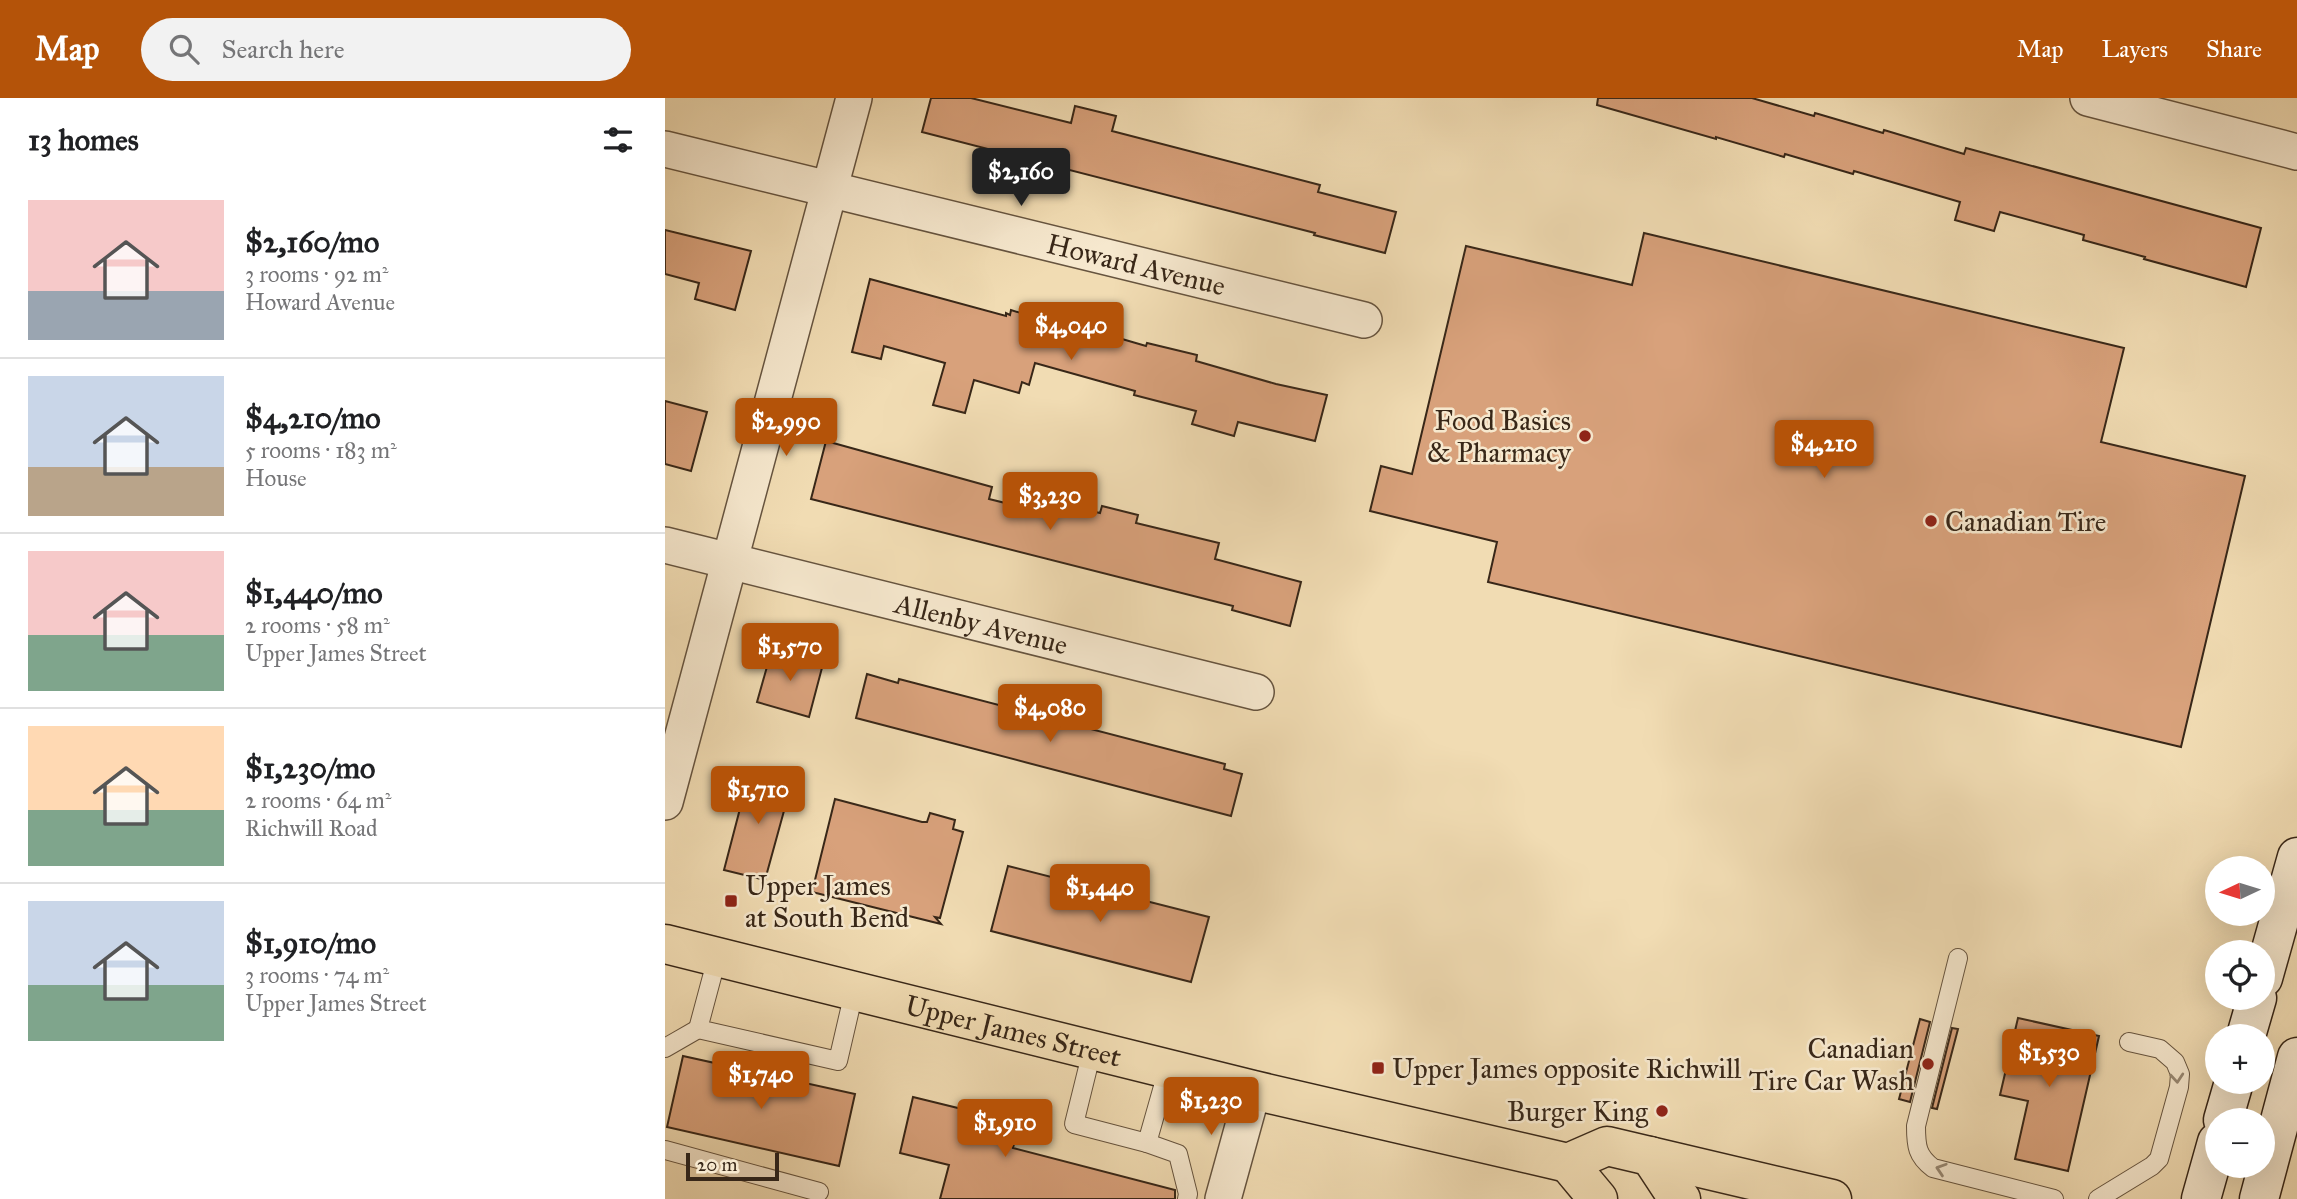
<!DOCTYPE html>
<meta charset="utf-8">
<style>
body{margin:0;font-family:"IM FELL Great Primer",serif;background:#f2f2f2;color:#202124;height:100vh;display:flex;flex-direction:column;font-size:26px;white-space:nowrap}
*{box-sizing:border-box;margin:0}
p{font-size:23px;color:#757577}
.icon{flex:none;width:38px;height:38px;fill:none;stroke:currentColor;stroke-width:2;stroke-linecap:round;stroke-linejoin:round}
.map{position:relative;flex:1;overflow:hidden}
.drawer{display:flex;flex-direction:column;background:#fff;width:665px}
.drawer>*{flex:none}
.needle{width:46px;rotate:266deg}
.fabs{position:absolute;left:1540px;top:758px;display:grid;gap:14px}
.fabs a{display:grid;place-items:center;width:70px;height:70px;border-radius:50%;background:#fff;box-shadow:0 7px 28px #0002;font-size:35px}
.scale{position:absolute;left:21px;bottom:18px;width:93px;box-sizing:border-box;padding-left:7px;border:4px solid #382718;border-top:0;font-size:19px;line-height:24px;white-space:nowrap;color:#382718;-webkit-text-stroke:5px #f6e8ce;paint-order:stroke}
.price{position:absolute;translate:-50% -60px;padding:0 16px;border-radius:7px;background:#b45309;color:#fff;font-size:23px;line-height:46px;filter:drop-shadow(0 2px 4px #0008)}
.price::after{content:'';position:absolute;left:50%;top:42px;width:21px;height:16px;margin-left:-10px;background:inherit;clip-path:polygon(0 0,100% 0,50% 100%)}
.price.current{background:#222;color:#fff}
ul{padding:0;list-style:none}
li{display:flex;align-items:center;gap:21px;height:175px;padding:0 28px}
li+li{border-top:2px solid #e0e0e0}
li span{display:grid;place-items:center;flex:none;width:196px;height:140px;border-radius:0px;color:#555}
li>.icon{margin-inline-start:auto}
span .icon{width:84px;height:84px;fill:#fffc;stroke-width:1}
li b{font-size:30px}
h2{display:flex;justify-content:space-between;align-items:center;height:84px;padding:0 28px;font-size:30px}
header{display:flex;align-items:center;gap:42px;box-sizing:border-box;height:98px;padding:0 35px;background:#b45309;color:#fff}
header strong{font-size:33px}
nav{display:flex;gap:38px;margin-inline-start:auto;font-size:24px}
.search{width:490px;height:63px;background:#f2f2f2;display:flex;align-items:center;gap:18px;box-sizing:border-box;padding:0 24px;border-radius:38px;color:#757577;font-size:26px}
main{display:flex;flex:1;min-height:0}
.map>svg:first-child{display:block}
.building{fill:#d8a17b;stroke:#382718;stroke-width:2}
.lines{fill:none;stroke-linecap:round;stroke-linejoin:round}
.lane-casing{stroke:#66543f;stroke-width:20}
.street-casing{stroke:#66543f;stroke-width:38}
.secondary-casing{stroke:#382718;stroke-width:41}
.primary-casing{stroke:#382718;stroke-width:41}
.lane{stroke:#f6e8ce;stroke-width:18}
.street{stroke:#f6e8ce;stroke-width:35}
.secondary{stroke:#f6e8ce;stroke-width:38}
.primary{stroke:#f1dcb3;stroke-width:38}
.oneway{stroke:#978873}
.poi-dot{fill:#8f2418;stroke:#f6e8ce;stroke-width:2.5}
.labels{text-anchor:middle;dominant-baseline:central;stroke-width:5;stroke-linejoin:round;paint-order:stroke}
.street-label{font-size:28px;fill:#382718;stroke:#f6e8ce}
.poi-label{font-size:28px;fill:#382718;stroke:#f6e8ce;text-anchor:end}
</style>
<header>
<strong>Map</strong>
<div class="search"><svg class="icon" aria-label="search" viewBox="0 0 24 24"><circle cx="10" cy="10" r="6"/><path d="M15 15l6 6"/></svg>Search here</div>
<nav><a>Map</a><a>Layers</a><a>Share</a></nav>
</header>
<main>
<section class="drawer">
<h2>13 homes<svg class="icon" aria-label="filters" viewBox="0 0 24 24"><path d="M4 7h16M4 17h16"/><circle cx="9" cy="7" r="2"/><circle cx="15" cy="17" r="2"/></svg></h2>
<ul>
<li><span style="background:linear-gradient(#f6c9c9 65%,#9aa5b1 0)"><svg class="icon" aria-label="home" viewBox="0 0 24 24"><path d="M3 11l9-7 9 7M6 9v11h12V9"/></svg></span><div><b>$2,160/mo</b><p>3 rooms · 92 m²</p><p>Howard Avenue</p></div></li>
<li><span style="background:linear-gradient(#c9d6e8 65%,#b9a48a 0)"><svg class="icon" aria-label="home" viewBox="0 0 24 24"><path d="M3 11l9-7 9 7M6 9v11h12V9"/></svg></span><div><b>$4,210/mo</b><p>5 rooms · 183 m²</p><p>House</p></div></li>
<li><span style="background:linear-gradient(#f6c9c9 60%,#7fa58c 0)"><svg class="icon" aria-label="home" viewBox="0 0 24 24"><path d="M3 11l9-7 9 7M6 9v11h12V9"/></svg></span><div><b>$1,440/mo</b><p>2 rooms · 58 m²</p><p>Upper James Street</p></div></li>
<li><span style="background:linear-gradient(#ffd9b3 60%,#7fa58c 0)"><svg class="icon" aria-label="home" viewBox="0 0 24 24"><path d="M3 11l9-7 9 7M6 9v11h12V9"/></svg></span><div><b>$1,230/mo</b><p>2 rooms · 64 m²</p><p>Richwill Road</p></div></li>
<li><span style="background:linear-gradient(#c9d6e8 60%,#7fa58c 0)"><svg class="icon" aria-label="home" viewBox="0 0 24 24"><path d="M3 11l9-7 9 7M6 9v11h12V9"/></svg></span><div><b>$1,910/mo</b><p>3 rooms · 74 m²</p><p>Upper James Street</p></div></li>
</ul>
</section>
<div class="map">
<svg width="1632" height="1101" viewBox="0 0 1632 1101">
<rect width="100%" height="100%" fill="#f1dcb3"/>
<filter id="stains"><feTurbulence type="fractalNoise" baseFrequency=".00286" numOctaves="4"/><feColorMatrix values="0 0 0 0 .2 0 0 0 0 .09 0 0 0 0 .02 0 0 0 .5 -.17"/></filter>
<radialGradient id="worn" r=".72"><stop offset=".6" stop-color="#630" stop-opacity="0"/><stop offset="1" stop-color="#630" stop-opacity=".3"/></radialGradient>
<g class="building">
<polygon points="266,0 306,0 406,25 410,8 451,18 447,33 655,87 653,94 731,114 720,155 649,137 650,135 257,34"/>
<polygon points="933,0 1087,0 1149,18 1150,15 1218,35 1219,32 1299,56 1301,50 1596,130 1581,189 1479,161 1480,159 1418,142 1419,137 1335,114 1329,133 1290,122 1295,104 1189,73 1188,76 1120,56 1119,59 1051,39 1051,41 932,7"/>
<polygon points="0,132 86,153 70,212 30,201 34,185 0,176"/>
<polygon points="979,135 1459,250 1436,344 1580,378 1516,649 823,484 832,444 705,413 716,368 747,376 801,148 967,187"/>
<polygon points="205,181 341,218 341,215 345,217 346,212 375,221 374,224 431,239 433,234 481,248 482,245 532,257 531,263 611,286 662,297 650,343 573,324 569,338 527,326 531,313 469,297 470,293 370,265 364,287 357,284 354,295 309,282 300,315 268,307 280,265 219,248 216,261 187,254"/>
<polygon points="0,303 42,314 26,373 0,366"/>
<polygon points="161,343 327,389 324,401 373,413 376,401 435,415 437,408 473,417 471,425 554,445 550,461 636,484 625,528 567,512 568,508 146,401"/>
<polygon points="107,551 158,566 144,619 92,604"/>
<polygon points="202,576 233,585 234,581 560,666 559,671 577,676 566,718 191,620"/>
<polygon points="97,674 121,680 118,689 125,691 100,782 59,772 83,680 95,683"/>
<polygon points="170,701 257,724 262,724 265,715 290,722 288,731 298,734 275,820 270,819 276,826 147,794"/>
<polygon points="343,768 544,819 526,884 326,833"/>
<polygon points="1353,920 1434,938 1403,1073 1350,1061 1363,1003 1335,997"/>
<polygon points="1255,921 1265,924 1245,1004 1234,1001"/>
<polygon points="1287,930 1293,931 1272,1011 1267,1010"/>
<polygon points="18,958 190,996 174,1068 2,1029"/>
<polygon points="248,999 297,1011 299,1003 356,1017 348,1050 510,1092 510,1101 275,1101 284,1067 235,1055"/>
</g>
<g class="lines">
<defs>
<g id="lane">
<polyline points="52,860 33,931 173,963 189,894"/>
<path d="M1293,860l-42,168c0,20 1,30 17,42l121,31"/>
<polyline points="0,950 33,931"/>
<polyline points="427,953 409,1026 482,1045 503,971"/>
<polyline points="482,1045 513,1056 523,1096 522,1101"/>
<polyline points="0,1052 154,1094"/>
<polyline points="1433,1101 1487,1068 1494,1061 1514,989 1515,976 1510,964 1495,951 1464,944"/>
</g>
<g id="street">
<polyline points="1423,0 1632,54"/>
<path id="s1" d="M0,51l699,171"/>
<path id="s2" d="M0,447l591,147"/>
<polyline points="0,704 189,0"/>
<polyline points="558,1101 588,992"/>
</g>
<g id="secondary">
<polyline points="1598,880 1632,759"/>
<polyline points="1581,938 1592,900"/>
<polyline points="1558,1022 1569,984"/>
<polyline points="1536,1101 1552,1044"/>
<polyline points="1594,1101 1632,959"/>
</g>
<g id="primary">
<path id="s3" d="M0,846l588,146 315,73 39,-17 225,53"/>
<polyline points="985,1058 1010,1096 1016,1101"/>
<polyline points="903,1065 933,1101"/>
</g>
</defs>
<use href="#lane" class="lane-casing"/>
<use href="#street" class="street-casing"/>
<use href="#secondary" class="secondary-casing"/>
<use href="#primary" class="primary-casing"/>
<use href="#lane" class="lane"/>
<use href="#street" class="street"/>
<use href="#secondary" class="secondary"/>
<use href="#primary" class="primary"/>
</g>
<defs><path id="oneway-chevron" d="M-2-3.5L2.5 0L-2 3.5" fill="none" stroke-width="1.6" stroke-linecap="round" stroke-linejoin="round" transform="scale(1.75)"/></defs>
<g class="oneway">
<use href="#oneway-chevron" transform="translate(1512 980) rotate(85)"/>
<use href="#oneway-chevron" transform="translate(1276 1071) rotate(-162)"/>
</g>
<g class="poi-dot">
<circle cx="920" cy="338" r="7"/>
<circle cx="1266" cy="423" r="7"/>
<rect x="59" y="796" width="14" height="14" rx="3.5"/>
<circle cx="1263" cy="966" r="7"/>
<rect x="706" y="963" width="14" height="14" rx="3.5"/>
<circle cx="997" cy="1013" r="7"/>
</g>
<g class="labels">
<g class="street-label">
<text stroke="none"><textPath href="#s1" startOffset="485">Howard Avenue</textPath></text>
<text stroke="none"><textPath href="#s2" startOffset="326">Allenby Avenue</textPath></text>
<text stroke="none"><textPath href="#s3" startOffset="359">Upper James Street</textPath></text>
</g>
<g class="poi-label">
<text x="906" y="322">Food Basics<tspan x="906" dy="32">&amp; Pharmacy</tspan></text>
<text x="1280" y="423" text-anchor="start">Canadian Tire</text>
<text x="80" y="787" text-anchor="start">Upper James<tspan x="80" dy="32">at South Bend</tspan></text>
<text x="1249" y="950">Canadian<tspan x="1249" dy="32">Tire Car Wash</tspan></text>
<text x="727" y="970" text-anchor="start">Upper James opposite Richwill</text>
<text x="983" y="1013">Burger King</text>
</g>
</g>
<rect width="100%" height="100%" filter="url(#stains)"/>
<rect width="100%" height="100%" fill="url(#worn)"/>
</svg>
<div class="fabs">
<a><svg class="needle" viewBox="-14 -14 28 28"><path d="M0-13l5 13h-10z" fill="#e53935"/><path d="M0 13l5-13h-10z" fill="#757577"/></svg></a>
<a><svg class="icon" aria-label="locate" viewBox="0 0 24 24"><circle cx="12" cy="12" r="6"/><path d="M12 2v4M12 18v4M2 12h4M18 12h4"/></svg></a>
<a>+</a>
<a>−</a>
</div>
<div class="scale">20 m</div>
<b class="price current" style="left:356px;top:110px">$2,160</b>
<b class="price" style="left:406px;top:264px">$4,040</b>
<b class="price" style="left:121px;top:360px">$2,990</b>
<b class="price" style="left:1159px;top:382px">$4,210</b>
<b class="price" style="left:385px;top:434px">$3,230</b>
<b class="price" style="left:125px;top:585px">$1,570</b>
<b class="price" style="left:385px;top:646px">$4,080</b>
<b class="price" style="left:93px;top:728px">$1,710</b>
<b class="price" style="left:435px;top:826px">$1,440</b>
<b class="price" style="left:1384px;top:991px">$1,530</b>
<b class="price" style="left:96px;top:1013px">$1,740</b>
<b class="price" style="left:546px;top:1039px">$1,230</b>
<b class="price" style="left:340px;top:1061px">$1,910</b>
</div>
</main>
